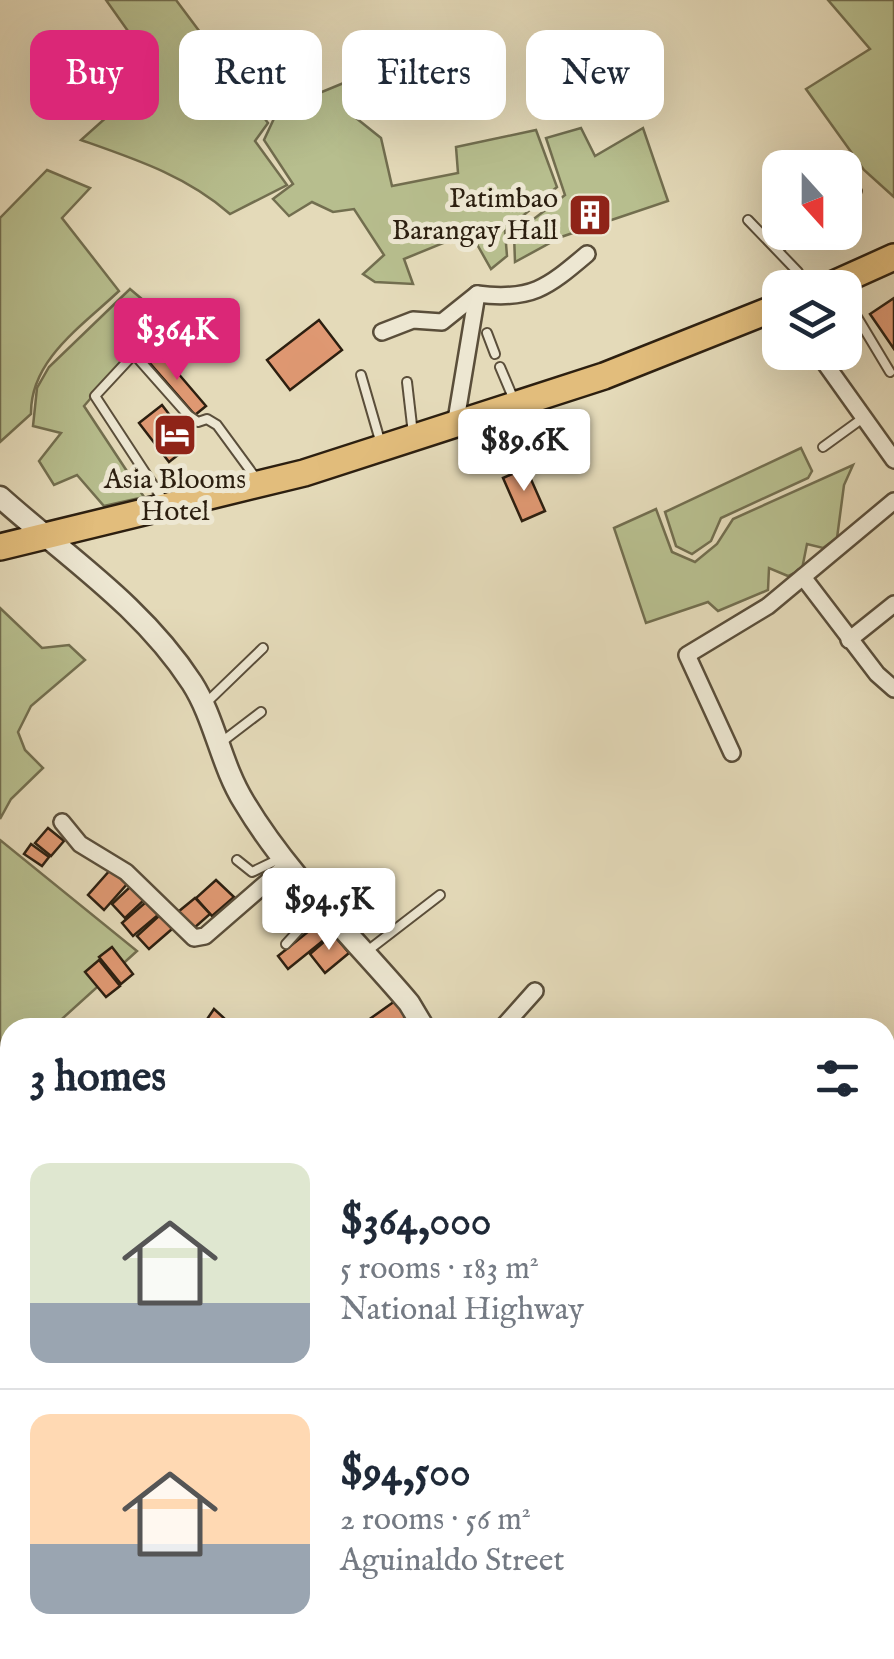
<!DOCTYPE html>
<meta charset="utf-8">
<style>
body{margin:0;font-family:"IM FELL English",serif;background:#f6f6f7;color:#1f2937;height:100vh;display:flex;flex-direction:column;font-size:38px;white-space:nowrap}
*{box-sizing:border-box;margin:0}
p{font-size:32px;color:#747a83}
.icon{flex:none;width:55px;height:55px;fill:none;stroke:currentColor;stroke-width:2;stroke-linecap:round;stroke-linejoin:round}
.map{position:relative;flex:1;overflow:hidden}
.panel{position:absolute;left:0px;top:1018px;width:895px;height:642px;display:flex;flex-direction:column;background:#fff;border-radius:30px 30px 0 0;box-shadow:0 10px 40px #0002}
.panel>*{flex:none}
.banner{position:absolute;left:30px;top:30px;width:835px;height:90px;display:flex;gap:20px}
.needle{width:65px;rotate:159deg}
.controls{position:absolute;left:762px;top:150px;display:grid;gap:20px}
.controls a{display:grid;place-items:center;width:100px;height:100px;border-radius:20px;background:#fff;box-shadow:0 10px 40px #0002;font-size:50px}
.price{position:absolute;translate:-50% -85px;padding:0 22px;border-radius:10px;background:#fff;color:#222;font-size:32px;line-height:65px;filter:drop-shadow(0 2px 5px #0008)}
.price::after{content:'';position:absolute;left:50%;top:60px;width:30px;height:22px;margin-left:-15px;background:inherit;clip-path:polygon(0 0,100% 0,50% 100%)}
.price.on{background:#db2777;color:#fff}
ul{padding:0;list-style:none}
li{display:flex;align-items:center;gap:30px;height:250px;padding:0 30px}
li+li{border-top:2px solid #e0e1e3}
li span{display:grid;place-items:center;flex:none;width:280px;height:200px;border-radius:20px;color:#555}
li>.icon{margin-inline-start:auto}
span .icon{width:120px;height:120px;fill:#fffc;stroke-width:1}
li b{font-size:42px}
h2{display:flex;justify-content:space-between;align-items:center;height:120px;padding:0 30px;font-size:42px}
.chip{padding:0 35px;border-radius:20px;background:#fff;box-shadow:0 10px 40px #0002;font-size:35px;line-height:90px}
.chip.on{background:#db2777;color:#fff}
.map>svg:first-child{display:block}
.green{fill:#b7be8e;stroke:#726e4f;stroke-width:2.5}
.water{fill:#95bab2;stroke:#6b7c71;stroke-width:2.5}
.building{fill:#df9872;stroke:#2c1f10;stroke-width:2.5}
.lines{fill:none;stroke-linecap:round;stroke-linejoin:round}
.service-casing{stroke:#5a4e3a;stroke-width:12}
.minor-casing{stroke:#5a4e3a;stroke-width:20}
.tertiary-casing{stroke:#5a4e3a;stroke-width:25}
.secondary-casing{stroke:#2c1f10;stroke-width:28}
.primary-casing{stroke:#2c1f10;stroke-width:30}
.service{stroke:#ede7d2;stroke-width:8}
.minor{stroke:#ede7d2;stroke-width:15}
.tertiary{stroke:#ede7d2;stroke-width:20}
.secondary{stroke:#ede7d2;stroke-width:22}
.primary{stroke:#e2bd7c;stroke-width:25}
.labels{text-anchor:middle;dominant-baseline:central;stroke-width:10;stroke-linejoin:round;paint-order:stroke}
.poi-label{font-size:28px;fill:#2c1f10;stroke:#ede7d2;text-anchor:end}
</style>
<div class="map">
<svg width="894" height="1659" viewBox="0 0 894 1659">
<rect width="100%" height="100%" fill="#e4dab9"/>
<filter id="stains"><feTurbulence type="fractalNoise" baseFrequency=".002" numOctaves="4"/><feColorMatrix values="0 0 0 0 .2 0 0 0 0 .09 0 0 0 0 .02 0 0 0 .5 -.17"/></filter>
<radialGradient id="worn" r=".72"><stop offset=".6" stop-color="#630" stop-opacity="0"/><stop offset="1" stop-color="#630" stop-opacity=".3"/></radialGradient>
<g class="green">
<path d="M106,0h70l92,123 -13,18 32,44 -57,29c-43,-38 -95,-55 -149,-74l76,-68z"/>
<polygon points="828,0 894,0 894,197 864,170 806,89 870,49"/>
<polygon points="346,82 356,118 381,138 392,186 458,173 456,147 536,130 557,187 505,231 507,256 491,269 470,232 404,259 413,284 375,282 363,274 384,255 354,209 333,212 312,202 289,216 273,199 293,184 264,140 278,110"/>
<polygon points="581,128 595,156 643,128 668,201 561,237 515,262 514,234 565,195 546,138"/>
<path d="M47,170l43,18 -28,30 57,73c-37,35 -89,69 -88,123l-31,28v-224z"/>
<polygon points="130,289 162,316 84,406 144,497 104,506 77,475 54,485 39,461 61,433 33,426 37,388 49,367"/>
<polygon points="801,448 812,471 808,478 721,518 711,541 692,554 676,546 665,512"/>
<polygon points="853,465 844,485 837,538 823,548 807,544 802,569 788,576 769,568 768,590 718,611 708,602 646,623 614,528 656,509 672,552 695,562 717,544 733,519"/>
<polygon points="0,608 42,648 69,645 85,660 31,706 18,732 25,750 43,768 11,799 0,819"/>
<polygon points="0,840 137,951 53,1027 10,1028 10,1067 0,1076"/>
<polygon points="10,1077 10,1261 0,1239 0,1086"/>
<polygon points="885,1528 894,1535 894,1659 785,1659 777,1650 885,1650"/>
</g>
<polygon class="water" points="0,1263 10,1283 10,1380 0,1363"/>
<g class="building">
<polygon points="588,204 602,216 594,228 578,214"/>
<polygon points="894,298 894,349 870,314"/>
<polygon points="319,320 342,350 290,390 267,360"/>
<polygon points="159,351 206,406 195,415 148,361"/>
<polygon points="162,405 192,444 169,462 139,423"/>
<polygon points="526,468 545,511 522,521 503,478"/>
<polygon points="48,828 64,841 51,856 35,843"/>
<polygon points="31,844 49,857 42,866 24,854"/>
<polygon points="111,869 127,884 104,910 88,895"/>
<polygon points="216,880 234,897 212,916 196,898"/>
<polygon points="131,886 144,900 125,918 112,904"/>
<polygon points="195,898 210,914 193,929 178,912"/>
<polygon points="146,902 158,915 133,936 122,923"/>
<polygon points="160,915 172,929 149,949 137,936"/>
<polygon points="325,918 335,931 288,969 278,956"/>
<polygon points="333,934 349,953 325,973 310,954"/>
<polygon points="112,947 133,974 121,984 99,957"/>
<polygon points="99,960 120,986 106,997 85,972"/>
<polygon points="395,1001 406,1017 391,1028 357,1028"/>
<polygon points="214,1009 225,1019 217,1028 201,1028"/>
<polygon points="889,1289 894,1299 894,1325 885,1330"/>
<polygon points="0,1528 10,1532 10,1553 0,1577"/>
<polygon points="0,1623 10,1628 10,1642 1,1659"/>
<polygon points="377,1650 414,1650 406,1659 388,1659"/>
</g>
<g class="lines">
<defs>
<g id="service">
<polyline points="845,200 857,191"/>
<polyline points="748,220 798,272"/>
<polyline points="778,249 800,232"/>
<polyline points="802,279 806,288"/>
<polyline points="845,297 890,372"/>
<polyline points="487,333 495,354"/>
<polyline points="500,367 514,400"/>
<polyline points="361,375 381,444"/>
<polyline points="407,382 413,434"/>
<polyline points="823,447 863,418"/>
<polyline points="165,503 95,396 134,354 188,415 198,422 207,419 217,425 258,481"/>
<polyline points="206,703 263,648"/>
<polyline points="219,744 261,712"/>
<polyline points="237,860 252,872 279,859"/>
<polyline points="286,944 320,907"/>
<polyline points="366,952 440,895"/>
<polyline points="0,1456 10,1410"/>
</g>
<g id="minor">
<path d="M382,332l31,-12 29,2 35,-28c54,7 70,-6 110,-40"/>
<polyline points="817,352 894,460"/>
<polyline points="455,426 477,294"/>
<polyline points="803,577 877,674 894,689"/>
<polyline points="849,640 894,604"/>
<polyline points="732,753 687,655 768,606 894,501"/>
<polyline points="62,822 80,844 126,872 194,938 205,936 288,864"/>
<polyline points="502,1028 535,991"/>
<polyline points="83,1659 89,1650"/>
<polyline points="343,1659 348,1650"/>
</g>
<g id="tertiary">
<path d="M0,497c67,60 142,109 192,186 23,36 29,82 52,119 44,74 110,136 165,201l15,25"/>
<polyline points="885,1519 894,1526"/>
</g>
<g id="secondary">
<polyline points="0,1506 10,1509"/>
<polyline points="286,1650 305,1659"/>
</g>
<g id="primary">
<polyline points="825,288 894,257"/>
<polyline points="0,547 304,473 604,376 780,306"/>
</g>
</defs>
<use href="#service" class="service-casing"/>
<use href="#minor" class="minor-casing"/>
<use href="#tertiary" class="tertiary-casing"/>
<use href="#secondary" class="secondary-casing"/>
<use href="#primary" class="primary-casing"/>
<use href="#service" class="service"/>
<use href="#minor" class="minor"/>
<use href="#tertiary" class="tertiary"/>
<use href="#secondary" class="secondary"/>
<use href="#primary" class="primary"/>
</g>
<defs>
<symbol id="building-square" viewBox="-11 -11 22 22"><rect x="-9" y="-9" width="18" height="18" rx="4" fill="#8f2418" stroke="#ede7d2"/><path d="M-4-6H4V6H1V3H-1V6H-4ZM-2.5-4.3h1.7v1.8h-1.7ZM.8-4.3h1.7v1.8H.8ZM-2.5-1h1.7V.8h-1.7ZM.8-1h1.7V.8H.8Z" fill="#fff"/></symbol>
<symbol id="hotel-square" viewBox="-11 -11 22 22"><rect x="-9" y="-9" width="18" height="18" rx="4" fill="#8f2418" stroke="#ede7d2"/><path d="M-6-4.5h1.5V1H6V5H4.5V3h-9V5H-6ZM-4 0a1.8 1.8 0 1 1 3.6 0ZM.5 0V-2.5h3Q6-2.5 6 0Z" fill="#fff"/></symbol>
</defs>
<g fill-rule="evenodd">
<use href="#building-square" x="565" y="190" width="50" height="50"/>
<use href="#hotel-square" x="150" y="410" width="50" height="50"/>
</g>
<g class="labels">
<g class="poi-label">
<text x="558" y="199">Patimbao<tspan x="558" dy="32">Barangay Hall</tspan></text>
<text x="175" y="480" text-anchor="middle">Asia Blooms<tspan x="175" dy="32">Hotel</tspan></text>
</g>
</g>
<rect width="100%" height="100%" filter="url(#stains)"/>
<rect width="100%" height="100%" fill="url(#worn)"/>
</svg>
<div class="controls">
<a><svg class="needle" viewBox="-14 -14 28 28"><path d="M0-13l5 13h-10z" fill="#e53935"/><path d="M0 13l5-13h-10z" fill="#747a83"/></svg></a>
<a><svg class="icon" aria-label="layers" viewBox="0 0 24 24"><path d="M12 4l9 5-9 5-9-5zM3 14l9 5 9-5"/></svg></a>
</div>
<b class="price on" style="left:177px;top:383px">$364K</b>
<b class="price" style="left:524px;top:494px">$89.6K</b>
<b class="price" style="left:329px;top:953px">$94.5K</b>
<div class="banner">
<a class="chip on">Buy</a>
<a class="chip">Rent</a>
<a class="chip">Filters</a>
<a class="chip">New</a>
</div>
<section class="panel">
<h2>3 homes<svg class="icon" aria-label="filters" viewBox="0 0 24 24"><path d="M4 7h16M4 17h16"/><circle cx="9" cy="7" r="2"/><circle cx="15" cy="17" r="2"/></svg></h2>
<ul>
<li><span style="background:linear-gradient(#dfe7d0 70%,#9aa5b1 0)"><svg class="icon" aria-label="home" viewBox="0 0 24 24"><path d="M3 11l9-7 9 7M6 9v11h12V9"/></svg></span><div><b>$364,000</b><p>5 rooms · 183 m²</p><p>National Highway</p></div></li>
<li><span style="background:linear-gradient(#ffd9b3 65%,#9aa5b1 0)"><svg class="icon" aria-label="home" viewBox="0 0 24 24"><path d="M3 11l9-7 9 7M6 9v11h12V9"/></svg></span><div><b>$94,500</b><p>2 rooms · 56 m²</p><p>Aguinaldo Street</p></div></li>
</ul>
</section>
</div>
